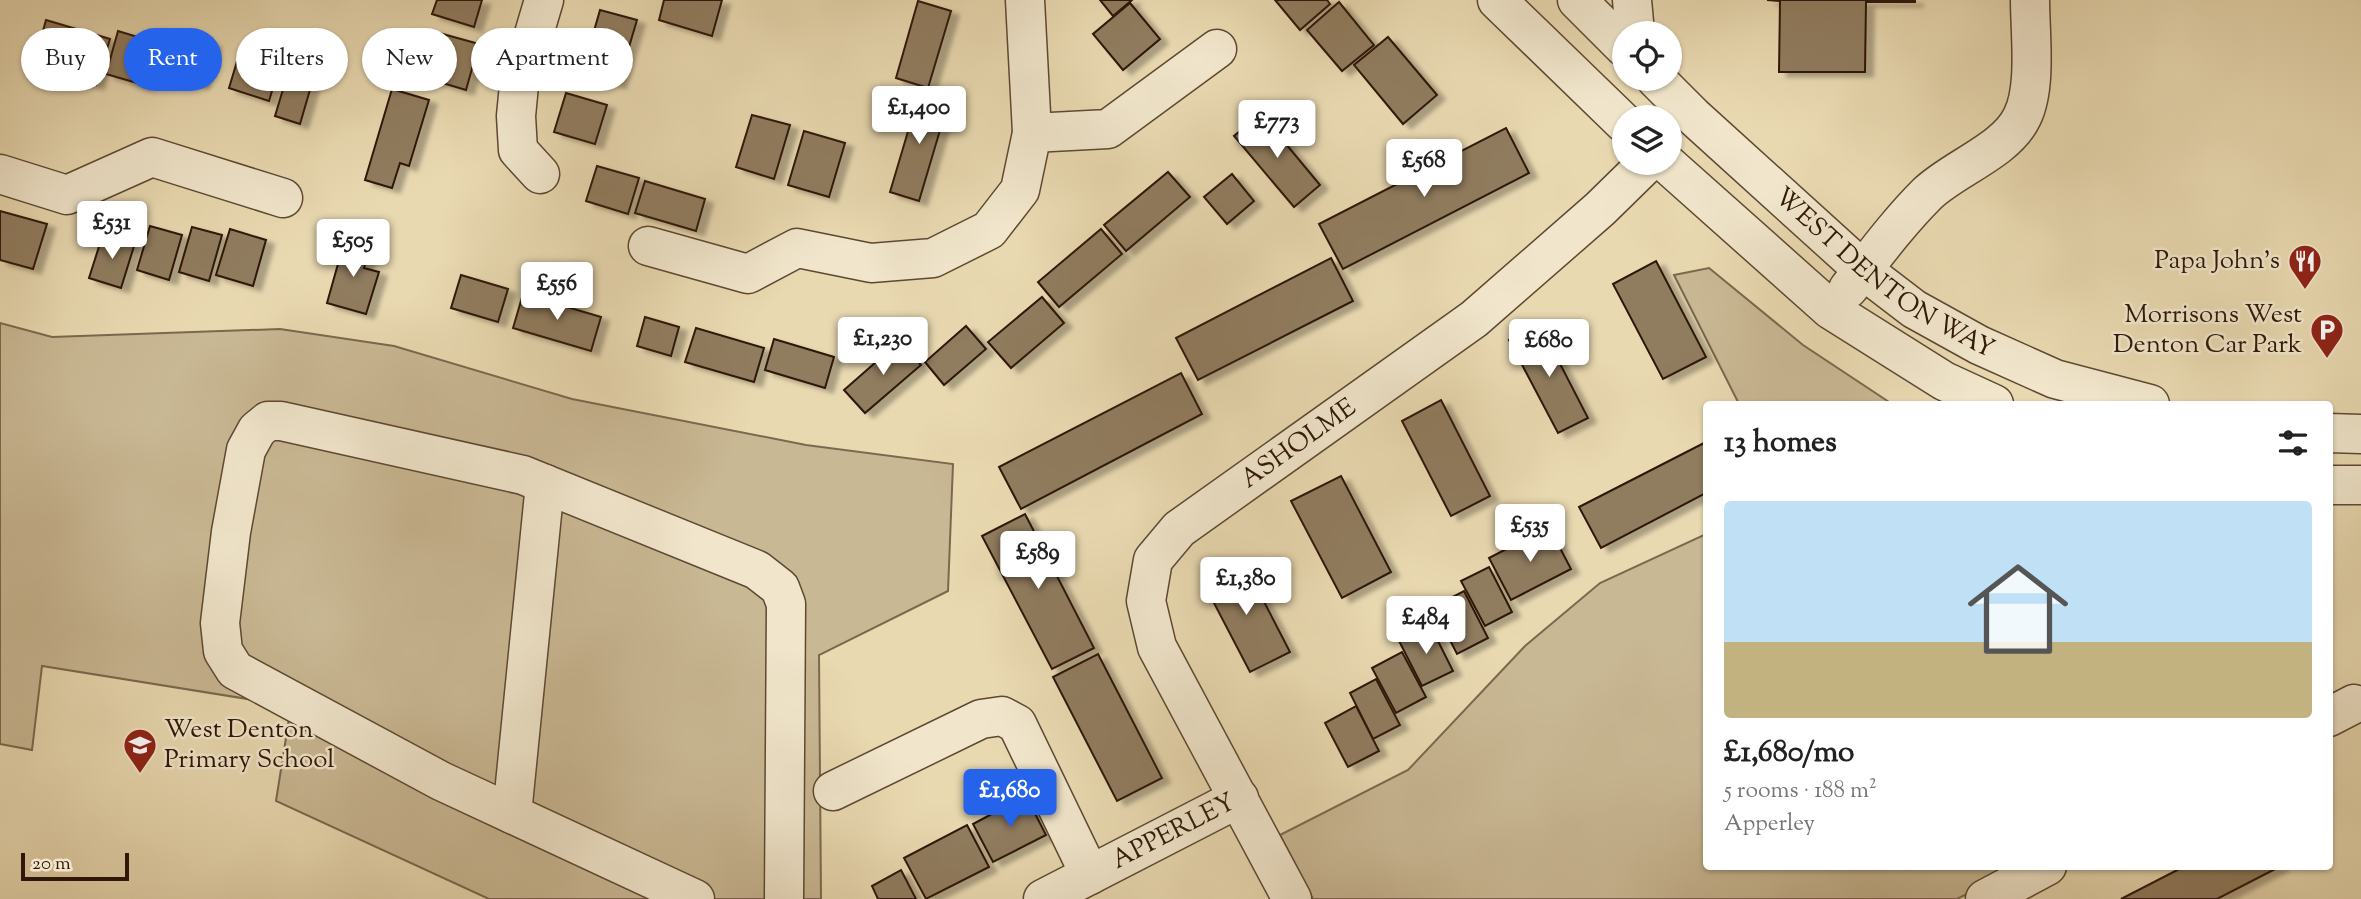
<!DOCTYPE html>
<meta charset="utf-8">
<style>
body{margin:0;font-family:"Sorts Mill Goudy",serif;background:#f2f2f2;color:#222;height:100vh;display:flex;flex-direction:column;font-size:26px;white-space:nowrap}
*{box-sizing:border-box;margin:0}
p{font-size:23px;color:#767676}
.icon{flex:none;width:38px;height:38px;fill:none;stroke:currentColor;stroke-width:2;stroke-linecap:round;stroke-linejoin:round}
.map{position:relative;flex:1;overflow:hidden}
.sheet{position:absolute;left:1703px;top:401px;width:630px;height:469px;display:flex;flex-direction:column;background:#fff;border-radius:7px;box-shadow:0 2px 5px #0004}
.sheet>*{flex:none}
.banner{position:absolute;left:21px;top:28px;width:665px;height:63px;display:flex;gap:14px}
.buttons{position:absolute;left:1612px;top:21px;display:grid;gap:14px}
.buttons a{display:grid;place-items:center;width:70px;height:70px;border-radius:50%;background:#fff;box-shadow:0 2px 5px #0004;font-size:35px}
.scale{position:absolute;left:21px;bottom:18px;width:108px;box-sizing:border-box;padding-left:7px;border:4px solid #2f1807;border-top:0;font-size:19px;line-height:24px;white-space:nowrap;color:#2f1807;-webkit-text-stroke:5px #f1e6cc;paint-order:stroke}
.price{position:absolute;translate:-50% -60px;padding:0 16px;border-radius:7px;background:#fff;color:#222;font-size:23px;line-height:46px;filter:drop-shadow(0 2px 4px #0008)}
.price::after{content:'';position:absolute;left:50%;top:42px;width:21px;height:16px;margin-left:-10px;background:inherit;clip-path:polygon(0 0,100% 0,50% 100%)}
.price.active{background:#2563eb;color:#fff}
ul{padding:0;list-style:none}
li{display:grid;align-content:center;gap:14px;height:371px;padding:0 21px}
li span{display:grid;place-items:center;height:217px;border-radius:7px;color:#555}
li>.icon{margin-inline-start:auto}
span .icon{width:126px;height:126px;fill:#fffc;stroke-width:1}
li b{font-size:30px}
h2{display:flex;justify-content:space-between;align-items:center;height:84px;padding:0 21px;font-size:30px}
.chip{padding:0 24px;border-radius:32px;background:#fff;box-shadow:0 2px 5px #0004;font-size:24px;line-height:63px}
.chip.active{background:#2563eb;color:#fff}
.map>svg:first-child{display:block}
.green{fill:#c9b894;stroke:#7c684e;stroke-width:2}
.building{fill:#907c5f;stroke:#2f1807;stroke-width:2;filter:url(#shadow)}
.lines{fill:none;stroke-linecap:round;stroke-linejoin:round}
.minor-casing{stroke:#5e4832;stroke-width:41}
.minor{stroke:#f1e6cc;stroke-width:38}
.labels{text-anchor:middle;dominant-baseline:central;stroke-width:5;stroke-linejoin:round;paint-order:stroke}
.poi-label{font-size:26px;fill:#2f1807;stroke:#f1e6cc;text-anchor:end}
.street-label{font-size:26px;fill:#2f1807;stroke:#f1e6cc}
</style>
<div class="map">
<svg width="2361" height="899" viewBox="0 0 2361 899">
<defs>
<filter id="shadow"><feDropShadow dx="8" dy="4.5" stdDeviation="2" flood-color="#0004"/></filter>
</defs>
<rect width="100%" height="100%" fill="#e9d9b1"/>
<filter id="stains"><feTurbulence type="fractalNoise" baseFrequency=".00286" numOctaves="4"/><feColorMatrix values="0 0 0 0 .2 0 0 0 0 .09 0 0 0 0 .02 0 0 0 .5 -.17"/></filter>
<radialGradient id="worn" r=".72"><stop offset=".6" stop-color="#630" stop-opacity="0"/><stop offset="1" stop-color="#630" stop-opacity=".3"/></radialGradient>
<g class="green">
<polygon points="1709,268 1803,345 1892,404 1739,404 1674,275"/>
<polygon points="0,323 52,337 280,329 394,346 572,399 806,445 953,464 948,591 819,655 821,899 489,899 276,801 291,706 42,666 32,750 0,744"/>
<polygon points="1706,534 1706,866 1995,866 2001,877 1957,899 1313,899 1280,835 1408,770 1525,646 1600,583"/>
</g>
<g class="building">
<polygon points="437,0 482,0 474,27 432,14"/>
<polygon points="664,0 722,0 712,36 659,20"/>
<polygon points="1100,0 1132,0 1113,16"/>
<polygon points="1275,0 1327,0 1330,4 1300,30"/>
<polygon points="1767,0 1915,0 1915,2 1866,2 1865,72 1779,72 1780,1"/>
<polygon points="918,1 951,11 928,88 896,78"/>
<polygon points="1339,2 1374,45 1342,71 1307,30"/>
<polygon points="1130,3 1160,39 1123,70 1093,34"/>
<polygon points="600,10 637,20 618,84 582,73"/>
<polygon points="46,20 110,39 96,85 33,67"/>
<polygon points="166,29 213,43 201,84 154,70"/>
<polygon points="118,31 157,43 144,85 106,74"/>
<polygon points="432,31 479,44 466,90 419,76"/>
<polygon points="1388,37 1437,95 1403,124 1354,65"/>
<polygon points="241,48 281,61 269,101 229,88"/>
<polygon points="287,76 312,83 300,124 275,116"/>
<polygon points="392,89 429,100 409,166 400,163 392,188 365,180"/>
<polygon points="920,91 949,100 919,201 890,192"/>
<polygon points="566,93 607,105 595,144 554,132"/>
<polygon points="1261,114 1320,185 1294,207 1234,136"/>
<polygon points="752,115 790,125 774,179 736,167"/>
<polygon points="1506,128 1529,173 1343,269 1319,224"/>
<polygon points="804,131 845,143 829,197 788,185"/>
<polygon points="597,166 639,178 628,214 586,201"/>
<polygon points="1168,172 1190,197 1126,251 1104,225"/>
<polygon points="1232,174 1254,201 1227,224 1204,197"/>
<polygon points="645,181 705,199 696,231 635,213"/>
<polygon points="0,211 47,224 33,269 0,260"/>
<polygon points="150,226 182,235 169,280 137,270"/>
<polygon points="192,227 222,235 209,281 179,272"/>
<polygon points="230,229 266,240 253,286 216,275"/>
<polygon points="1101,229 1122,254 1059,307 1038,282"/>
<polygon points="103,234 135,243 121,288 89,278"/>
<polygon points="345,239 371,246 364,268 379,272 366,314 327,303"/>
<polygon points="1331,258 1353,301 1198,380 1176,338"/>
<polygon points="1656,261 1706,357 1663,379 1613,284"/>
<polygon points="461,275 508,289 498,322 451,308"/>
<polygon points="523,294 601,317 591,351 513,328"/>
<polygon points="1042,297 1064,323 1011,368 988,342"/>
<polygon points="645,317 679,327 671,356 637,346"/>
<polygon points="1540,325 1588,418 1558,433 1509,340"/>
<polygon points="966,326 986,349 944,385 925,362"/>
<polygon points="696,328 764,348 754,382 685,362"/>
<polygon points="774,339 834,357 825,388 765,370"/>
<polygon points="900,341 921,365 865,413 844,390"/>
<polygon points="1181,373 1202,414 1021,509 999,467"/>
<polygon points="1441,400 1490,496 1451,516 1402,421"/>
<polygon points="1706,442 1706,493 1601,548 1579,507"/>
<polygon points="1341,476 1391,572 1342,598 1291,501"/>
<polygon points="1025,514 1094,648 1052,669 982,536"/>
<polygon points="1549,527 1571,569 1511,600 1489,558"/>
<polygon points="1243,561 1290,652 1250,672 1203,582"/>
<polygon points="1489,567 1512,612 1485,626 1461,581"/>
<polygon points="1464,591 1488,638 1457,654 1433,607"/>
<polygon points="1430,625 1453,671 1422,686 1399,641"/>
<polygon points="1402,652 1426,697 1396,713 1372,668"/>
<polygon points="1098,654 1162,778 1117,801 1053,677"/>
<polygon points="1376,679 1400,725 1373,739 1350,693"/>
<polygon points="1356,706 1379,751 1348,767 1325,723"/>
<polygon points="1026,796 1046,835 993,862 973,824"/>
<polygon points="967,825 989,867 926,899 904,858"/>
<polygon points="2185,866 2281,866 2217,899 2121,899"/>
<polygon points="901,870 916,899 878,899 872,886"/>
</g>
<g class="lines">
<defs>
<g id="minor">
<polyline points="1497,0 1624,123"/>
<polyline points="1577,0 1624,47"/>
<polyline points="1632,0 1635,33"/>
<path id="s1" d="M1656,79l37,37 170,154 51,39 65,36 76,34 95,25"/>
<polyline points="1032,133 1108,129 1217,49"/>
<polyline points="1666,163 1831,310 1944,381 1994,404"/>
<polyline points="0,174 67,195 152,157 283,198"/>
<polyline points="540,174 518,150 516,116 519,85 544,0"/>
<polyline points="648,246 748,274 797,248 871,263 933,258 989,230 1020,190 1032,133 1025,0"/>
<path d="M1848,289c25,-32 50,-66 79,-95 27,-26 79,-43 95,-77 15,-29 8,-84 8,-117"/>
<polyline points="2329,433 2361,434"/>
<polyline points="2329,485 2361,485"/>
<polyline points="2329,717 2354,704"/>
<polyline points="833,791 981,719 1002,716 1017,724 1090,875"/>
<polyline points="512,814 545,484"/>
<polyline points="695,899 441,781 235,670 223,651 220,623 231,532 246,450 257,430 268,421 281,421 523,475 757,570 780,588 786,604 784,899"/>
<path id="s2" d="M1043,899l196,-101"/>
<path id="s3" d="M1292,899l-135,-252 -11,-46 7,-41 26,-31 295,-210 126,-110 47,-46"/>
<polyline points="1985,899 2047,866"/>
</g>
</defs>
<use href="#minor" class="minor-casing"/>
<use href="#minor" class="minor"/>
</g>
<defs>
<symbol id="restaurant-pin" viewBox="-11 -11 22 30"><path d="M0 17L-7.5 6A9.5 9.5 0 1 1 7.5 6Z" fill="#8f2418" stroke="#f1e6cc"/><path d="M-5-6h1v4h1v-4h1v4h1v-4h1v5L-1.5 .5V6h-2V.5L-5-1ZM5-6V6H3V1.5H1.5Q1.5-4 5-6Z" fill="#fff"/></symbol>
<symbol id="parking-pin" viewBox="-11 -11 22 30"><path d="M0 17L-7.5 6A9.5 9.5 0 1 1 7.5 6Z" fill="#8f2418" stroke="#f1e6cc"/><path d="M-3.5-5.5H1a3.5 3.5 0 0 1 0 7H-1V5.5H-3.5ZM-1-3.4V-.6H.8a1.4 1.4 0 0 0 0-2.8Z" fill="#fff"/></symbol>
<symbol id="school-pin" viewBox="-11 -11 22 30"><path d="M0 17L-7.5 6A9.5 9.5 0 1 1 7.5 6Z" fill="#8f2418" stroke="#f1e6cc"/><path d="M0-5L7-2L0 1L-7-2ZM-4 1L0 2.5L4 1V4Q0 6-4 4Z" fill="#fff"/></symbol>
</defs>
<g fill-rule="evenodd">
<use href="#restaurant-pin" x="2286" y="242" width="38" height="52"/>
<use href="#parking-pin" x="2308" y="311" width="38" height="52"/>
<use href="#school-pin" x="121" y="726" width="38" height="52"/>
</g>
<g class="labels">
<g class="poi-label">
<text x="2280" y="261">Papa John's</text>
<text x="2302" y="315">Morrisons West<tspan x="2302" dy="30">Denton Car Park</tspan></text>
<text x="164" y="730" text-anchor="start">West Denton<tspan x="164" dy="30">Primary School</tspan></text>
</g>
<g class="street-label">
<text stroke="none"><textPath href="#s1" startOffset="301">WEST DENTON WAY</textPath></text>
<text stroke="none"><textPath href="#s3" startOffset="562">ASHOLME</textPath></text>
<text stroke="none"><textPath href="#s2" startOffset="147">APPERLEY</textPath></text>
</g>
</g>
<rect width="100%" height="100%" filter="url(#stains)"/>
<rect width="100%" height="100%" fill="url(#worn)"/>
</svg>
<div class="buttons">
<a><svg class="icon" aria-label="locate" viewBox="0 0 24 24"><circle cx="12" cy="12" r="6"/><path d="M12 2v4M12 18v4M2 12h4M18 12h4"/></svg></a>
<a><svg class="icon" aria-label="layers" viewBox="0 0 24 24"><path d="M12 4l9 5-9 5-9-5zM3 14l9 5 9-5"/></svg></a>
</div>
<div class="scale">20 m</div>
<b class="price" style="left:919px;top:146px">£1,400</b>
<b class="price" style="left:1277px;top:160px">£773</b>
<b class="price" style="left:1424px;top:199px">£568</b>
<b class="price" style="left:112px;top:261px">£531</b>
<b class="price" style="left:353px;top:279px">£505</b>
<b class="price" style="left:557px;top:322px">£556</b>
<b class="price" style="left:883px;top:377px">£1,230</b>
<b class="price" style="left:1549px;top:379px">£680</b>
<b class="price" style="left:1530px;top:564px">£535</b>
<b class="price" style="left:1038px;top:591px">£589</b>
<b class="price" style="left:1246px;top:617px">£1,380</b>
<b class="price" style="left:1426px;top:656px">£484</b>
<b class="price active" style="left:1010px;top:829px">£1,680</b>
<div class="banner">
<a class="chip">Buy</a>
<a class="chip active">Rent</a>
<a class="chip">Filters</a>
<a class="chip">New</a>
<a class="chip">Apartment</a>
</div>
<section class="sheet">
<h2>13 homes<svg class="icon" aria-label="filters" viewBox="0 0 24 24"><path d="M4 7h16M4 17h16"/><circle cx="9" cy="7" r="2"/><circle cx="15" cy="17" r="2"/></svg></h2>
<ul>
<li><span style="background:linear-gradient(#bfe0f5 65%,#c2b280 0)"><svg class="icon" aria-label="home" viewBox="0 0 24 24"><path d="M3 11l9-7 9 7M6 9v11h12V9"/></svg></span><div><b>£1,680/mo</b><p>5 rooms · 188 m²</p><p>Apperley</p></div></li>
</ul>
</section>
</div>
